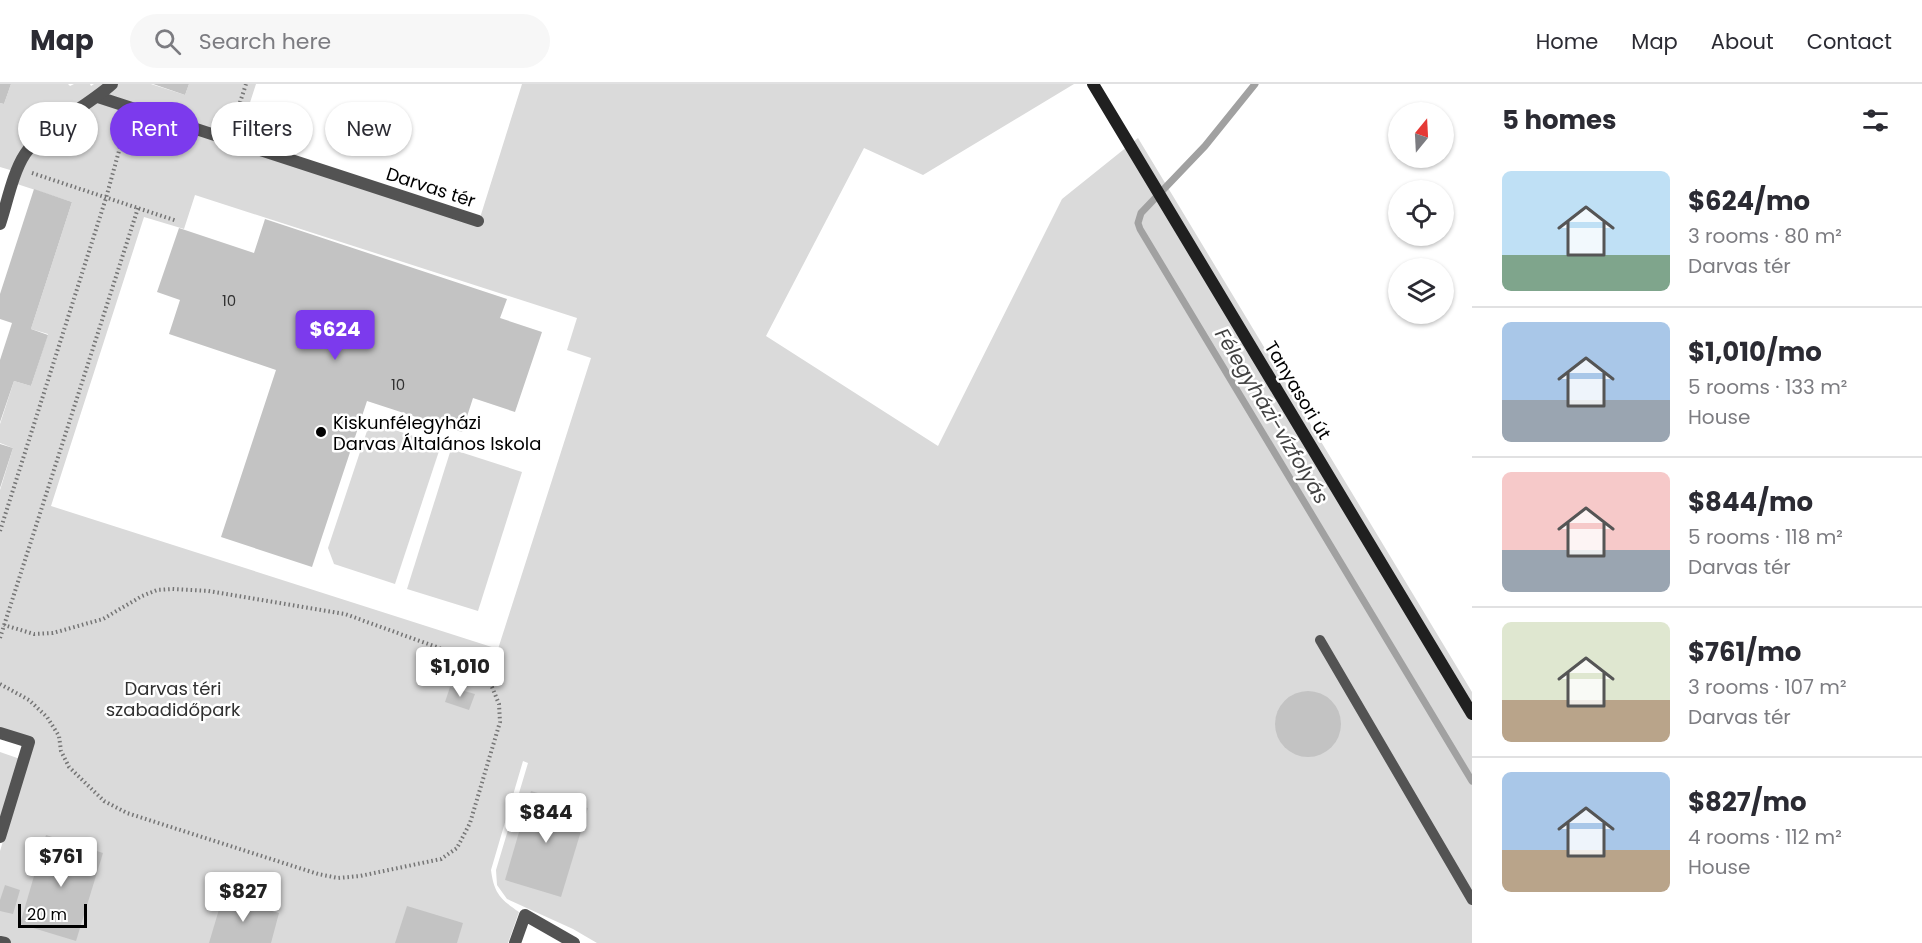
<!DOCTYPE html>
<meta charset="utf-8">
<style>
body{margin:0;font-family:Poppins,sans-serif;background:#f7f7f7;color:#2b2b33;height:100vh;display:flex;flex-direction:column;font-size:22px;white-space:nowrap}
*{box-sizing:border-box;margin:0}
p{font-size:20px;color:#7c7c81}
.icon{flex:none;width:33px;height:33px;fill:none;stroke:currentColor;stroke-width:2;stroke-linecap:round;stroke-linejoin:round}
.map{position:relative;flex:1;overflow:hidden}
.drawer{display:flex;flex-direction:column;background:#fff;width:450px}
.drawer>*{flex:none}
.banner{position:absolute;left:18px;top:18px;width:570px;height:54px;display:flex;gap:12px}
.needle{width:39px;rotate:18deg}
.controls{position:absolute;left:1388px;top:18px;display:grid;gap:12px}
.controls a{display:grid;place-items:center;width:66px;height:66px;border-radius:50%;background:#fff;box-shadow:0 2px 4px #0004;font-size:30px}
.scale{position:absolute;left:18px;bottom:15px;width:69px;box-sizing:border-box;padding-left:6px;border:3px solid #000;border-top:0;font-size:16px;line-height:21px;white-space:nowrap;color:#000;-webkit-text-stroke:4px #fff;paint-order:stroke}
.price{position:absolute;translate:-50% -51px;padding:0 14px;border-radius:6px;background:#fff;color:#222;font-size:20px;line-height:39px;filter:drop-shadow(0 2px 3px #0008)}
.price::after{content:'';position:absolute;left:50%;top:36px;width:18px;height:14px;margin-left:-9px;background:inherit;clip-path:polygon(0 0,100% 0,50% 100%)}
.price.current{background:#7c3aed;color:#fff}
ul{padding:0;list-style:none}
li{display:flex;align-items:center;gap:18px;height:150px;padding:0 30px}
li+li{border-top:2px solid #e1e1e2}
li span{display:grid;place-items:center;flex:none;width:168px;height:120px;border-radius:9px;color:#555}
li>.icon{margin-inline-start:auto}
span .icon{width:72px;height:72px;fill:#fffc;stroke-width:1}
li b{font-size:26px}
h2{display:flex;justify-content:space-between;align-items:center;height:72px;padding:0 30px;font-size:26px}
.tag{padding:0 21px;border-radius:27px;background:#fff;box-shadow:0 2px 4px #0004;font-size:21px;line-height:54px}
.tag.current{background:#7c3aed;color:#fff}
header{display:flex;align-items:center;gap:36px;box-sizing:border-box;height:84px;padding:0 30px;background:#fff;border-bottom:2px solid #e1e1e2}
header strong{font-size:28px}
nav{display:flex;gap:33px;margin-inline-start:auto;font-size:21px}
.search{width:420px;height:54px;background:#f7f7f7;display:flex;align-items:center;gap:15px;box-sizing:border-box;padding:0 21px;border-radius:33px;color:#7c7c81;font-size:22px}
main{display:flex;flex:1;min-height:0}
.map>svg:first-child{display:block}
.green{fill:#dadada;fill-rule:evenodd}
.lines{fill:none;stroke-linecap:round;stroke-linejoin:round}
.stream{stroke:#a1a1a1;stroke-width:7}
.building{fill:#c3c3c3}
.path{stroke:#757575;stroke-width:4;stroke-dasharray:1.5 3;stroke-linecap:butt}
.lane{stroke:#535353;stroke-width:10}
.street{stroke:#535353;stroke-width:12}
.secondary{stroke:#202020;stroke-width:12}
.poi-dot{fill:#000;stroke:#fff;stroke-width:2}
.labels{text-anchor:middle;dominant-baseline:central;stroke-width:5;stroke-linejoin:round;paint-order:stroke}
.number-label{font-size:15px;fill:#313131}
.street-label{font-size:18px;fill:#000;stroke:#fff}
.poi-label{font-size:18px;fill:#000;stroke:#fff;text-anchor:start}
.park-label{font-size:18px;fill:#313131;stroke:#fff}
.water-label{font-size:20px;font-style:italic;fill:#424242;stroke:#fff}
</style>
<header>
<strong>Map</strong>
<div class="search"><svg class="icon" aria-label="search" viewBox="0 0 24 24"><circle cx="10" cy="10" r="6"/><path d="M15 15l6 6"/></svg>Search here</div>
<nav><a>Home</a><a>Map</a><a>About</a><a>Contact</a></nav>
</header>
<main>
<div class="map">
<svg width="1472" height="859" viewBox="0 0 1472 859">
<rect width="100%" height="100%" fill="#fff"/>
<g class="green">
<path d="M11,0h57l2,2 4,-2h16l1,2 3,-2h57l34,11 4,-11h67l-12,37 16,5 -6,22 225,73 43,-137h552l-151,91 -59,-27 -98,188 172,110 124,-247 76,-61 334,554v251h-875l-24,-14 -66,-30 -10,-14 -1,-15 32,-107 -5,-2 -32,109c3,23 9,29 28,42l-11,31h-498l-10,-3v-89l34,-110 -34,-11v-240l13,-42 -13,-5v-19l14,-43 17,5 17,-52 -17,-5 41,-127 -58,-19 3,-11 -17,-5v-64l4,1zM195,111l382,123 -10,32 24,8 -93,291 -447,-143 93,-289 40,12z"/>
<polygon points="370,338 441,361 395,500 334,480 328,464"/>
<polygon points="451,365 522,388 478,527 407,505"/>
<polygon points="0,668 23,676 0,752"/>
</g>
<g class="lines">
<polyline class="stream" points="1255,0 1205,62 1141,129 1138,139 1140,145 1472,697"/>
</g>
<g class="building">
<polygon points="0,0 11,0 4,20 0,19"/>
<polygon points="153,0 189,0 185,11"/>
<polygon points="283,32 307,40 302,55 277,48"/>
<polygon points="34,105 72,118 31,245 48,251 31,302 14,297 0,338 0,276 12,239 0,235 0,210"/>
<polygon points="265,135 507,215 500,234 542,248 515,328 473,314 462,348 367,317 312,483 221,453 276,286 169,250 180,216 157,208 179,144 254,169"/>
<polygon points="0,360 13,364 0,404"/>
<polygon points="450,603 475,610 469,626 445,618"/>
<circle cx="1308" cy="640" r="33"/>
<polygon points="531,707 588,724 561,813 505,796"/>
<polygon points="46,751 103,769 76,857 20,840"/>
<polygon points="5,801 20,806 13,830 0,827 0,816"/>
<polygon points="223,812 279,829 271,859 209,859"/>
<polygon points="407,822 463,839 457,859 395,859"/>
</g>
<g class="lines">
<g class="path">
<polyline points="233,40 246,0"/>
<polyline points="32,89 177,137"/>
<polyline points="0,447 106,114 127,38"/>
<polyline points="0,554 138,124"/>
<polyline points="0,600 29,616 47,633 59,652 61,667 69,683 104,717 127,729 318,790 338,794 360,792 441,775 457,764 470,739 500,638 499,620 492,603 482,587 473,580 453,569 345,530 208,507 172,505 157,506 142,512 103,535 53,549 34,550 4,541"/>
</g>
<polyline class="lane" points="1320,556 1472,816"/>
<g class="street">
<polyline points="98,13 478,137"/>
<path d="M0,140c7,-21 13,-52 25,-70 18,-27 62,-47 87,-70"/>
<polyline points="0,649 29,658 0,753"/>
<polyline points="0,858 5,859"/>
<polyline points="515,859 525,831 574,859"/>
</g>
<polyline class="secondary" points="1093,0 1472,630"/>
</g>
<circle class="poi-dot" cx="321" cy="348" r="6"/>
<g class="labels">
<g class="number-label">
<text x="229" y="216">10</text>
<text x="398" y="300">10</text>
</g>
<g class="street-label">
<text transform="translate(431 103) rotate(18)">Darvas tér</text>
<text transform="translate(1298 306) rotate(59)">Tanyasori út</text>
</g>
<g class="poi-label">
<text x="333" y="338">Kiskunfélegyházi<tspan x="333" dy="21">Darvas Általános Iskola</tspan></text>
</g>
<g class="park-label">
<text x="173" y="604">Darvas téri<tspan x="173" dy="21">szabadidőpark</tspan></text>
</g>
<g class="water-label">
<text transform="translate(1272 332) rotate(59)">Félegyházi-vízfolyás</text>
</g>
</g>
</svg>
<div class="controls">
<a><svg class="needle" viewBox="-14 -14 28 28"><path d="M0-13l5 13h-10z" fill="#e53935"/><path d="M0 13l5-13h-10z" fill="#7c7c81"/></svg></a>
<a><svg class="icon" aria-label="locate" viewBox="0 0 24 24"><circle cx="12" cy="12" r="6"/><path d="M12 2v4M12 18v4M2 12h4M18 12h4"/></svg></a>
<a><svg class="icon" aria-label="layers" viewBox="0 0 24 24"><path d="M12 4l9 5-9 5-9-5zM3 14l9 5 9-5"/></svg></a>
</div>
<div class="scale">20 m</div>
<b class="price current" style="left:335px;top:277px">$624</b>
<b class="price" style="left:460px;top:614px">$1,010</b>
<b class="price" style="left:546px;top:760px">$844</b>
<b class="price" style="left:61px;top:804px">$761</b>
<b class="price" style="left:243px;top:839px">$827</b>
<div class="banner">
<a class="tag">Buy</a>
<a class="tag current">Rent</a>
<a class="tag">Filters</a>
<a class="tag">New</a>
</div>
</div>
<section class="drawer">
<h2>5 homes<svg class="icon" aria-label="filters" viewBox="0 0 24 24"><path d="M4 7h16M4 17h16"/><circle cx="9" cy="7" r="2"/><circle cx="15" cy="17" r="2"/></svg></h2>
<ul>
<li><span style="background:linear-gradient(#bfe0f5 70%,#7fa58c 0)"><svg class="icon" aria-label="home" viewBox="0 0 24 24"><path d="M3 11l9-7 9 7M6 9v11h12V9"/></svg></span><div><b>$624/mo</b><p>3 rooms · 80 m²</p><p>Darvas tér</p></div></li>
<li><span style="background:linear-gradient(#a9c7e8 65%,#9aa5b1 0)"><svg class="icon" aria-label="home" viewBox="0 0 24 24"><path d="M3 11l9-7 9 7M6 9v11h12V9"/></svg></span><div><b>$1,010/mo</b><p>5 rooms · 133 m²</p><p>House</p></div></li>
<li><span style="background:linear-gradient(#f6c9c9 65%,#9aa5b1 0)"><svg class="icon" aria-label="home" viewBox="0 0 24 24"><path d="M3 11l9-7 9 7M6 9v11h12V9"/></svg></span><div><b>$844/mo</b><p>5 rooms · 118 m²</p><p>Darvas tér</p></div></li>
<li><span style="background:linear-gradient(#dfe7d0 65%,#b9a48a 0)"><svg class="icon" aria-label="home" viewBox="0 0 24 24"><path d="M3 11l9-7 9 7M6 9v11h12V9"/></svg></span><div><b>$761/mo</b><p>3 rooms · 107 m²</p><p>Darvas tér</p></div></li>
<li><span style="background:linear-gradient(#a9c7e8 65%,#b9a48a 0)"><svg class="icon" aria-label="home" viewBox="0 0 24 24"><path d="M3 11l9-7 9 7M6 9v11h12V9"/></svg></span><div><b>$827/mo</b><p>4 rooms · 112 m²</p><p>House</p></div></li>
</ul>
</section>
</main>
